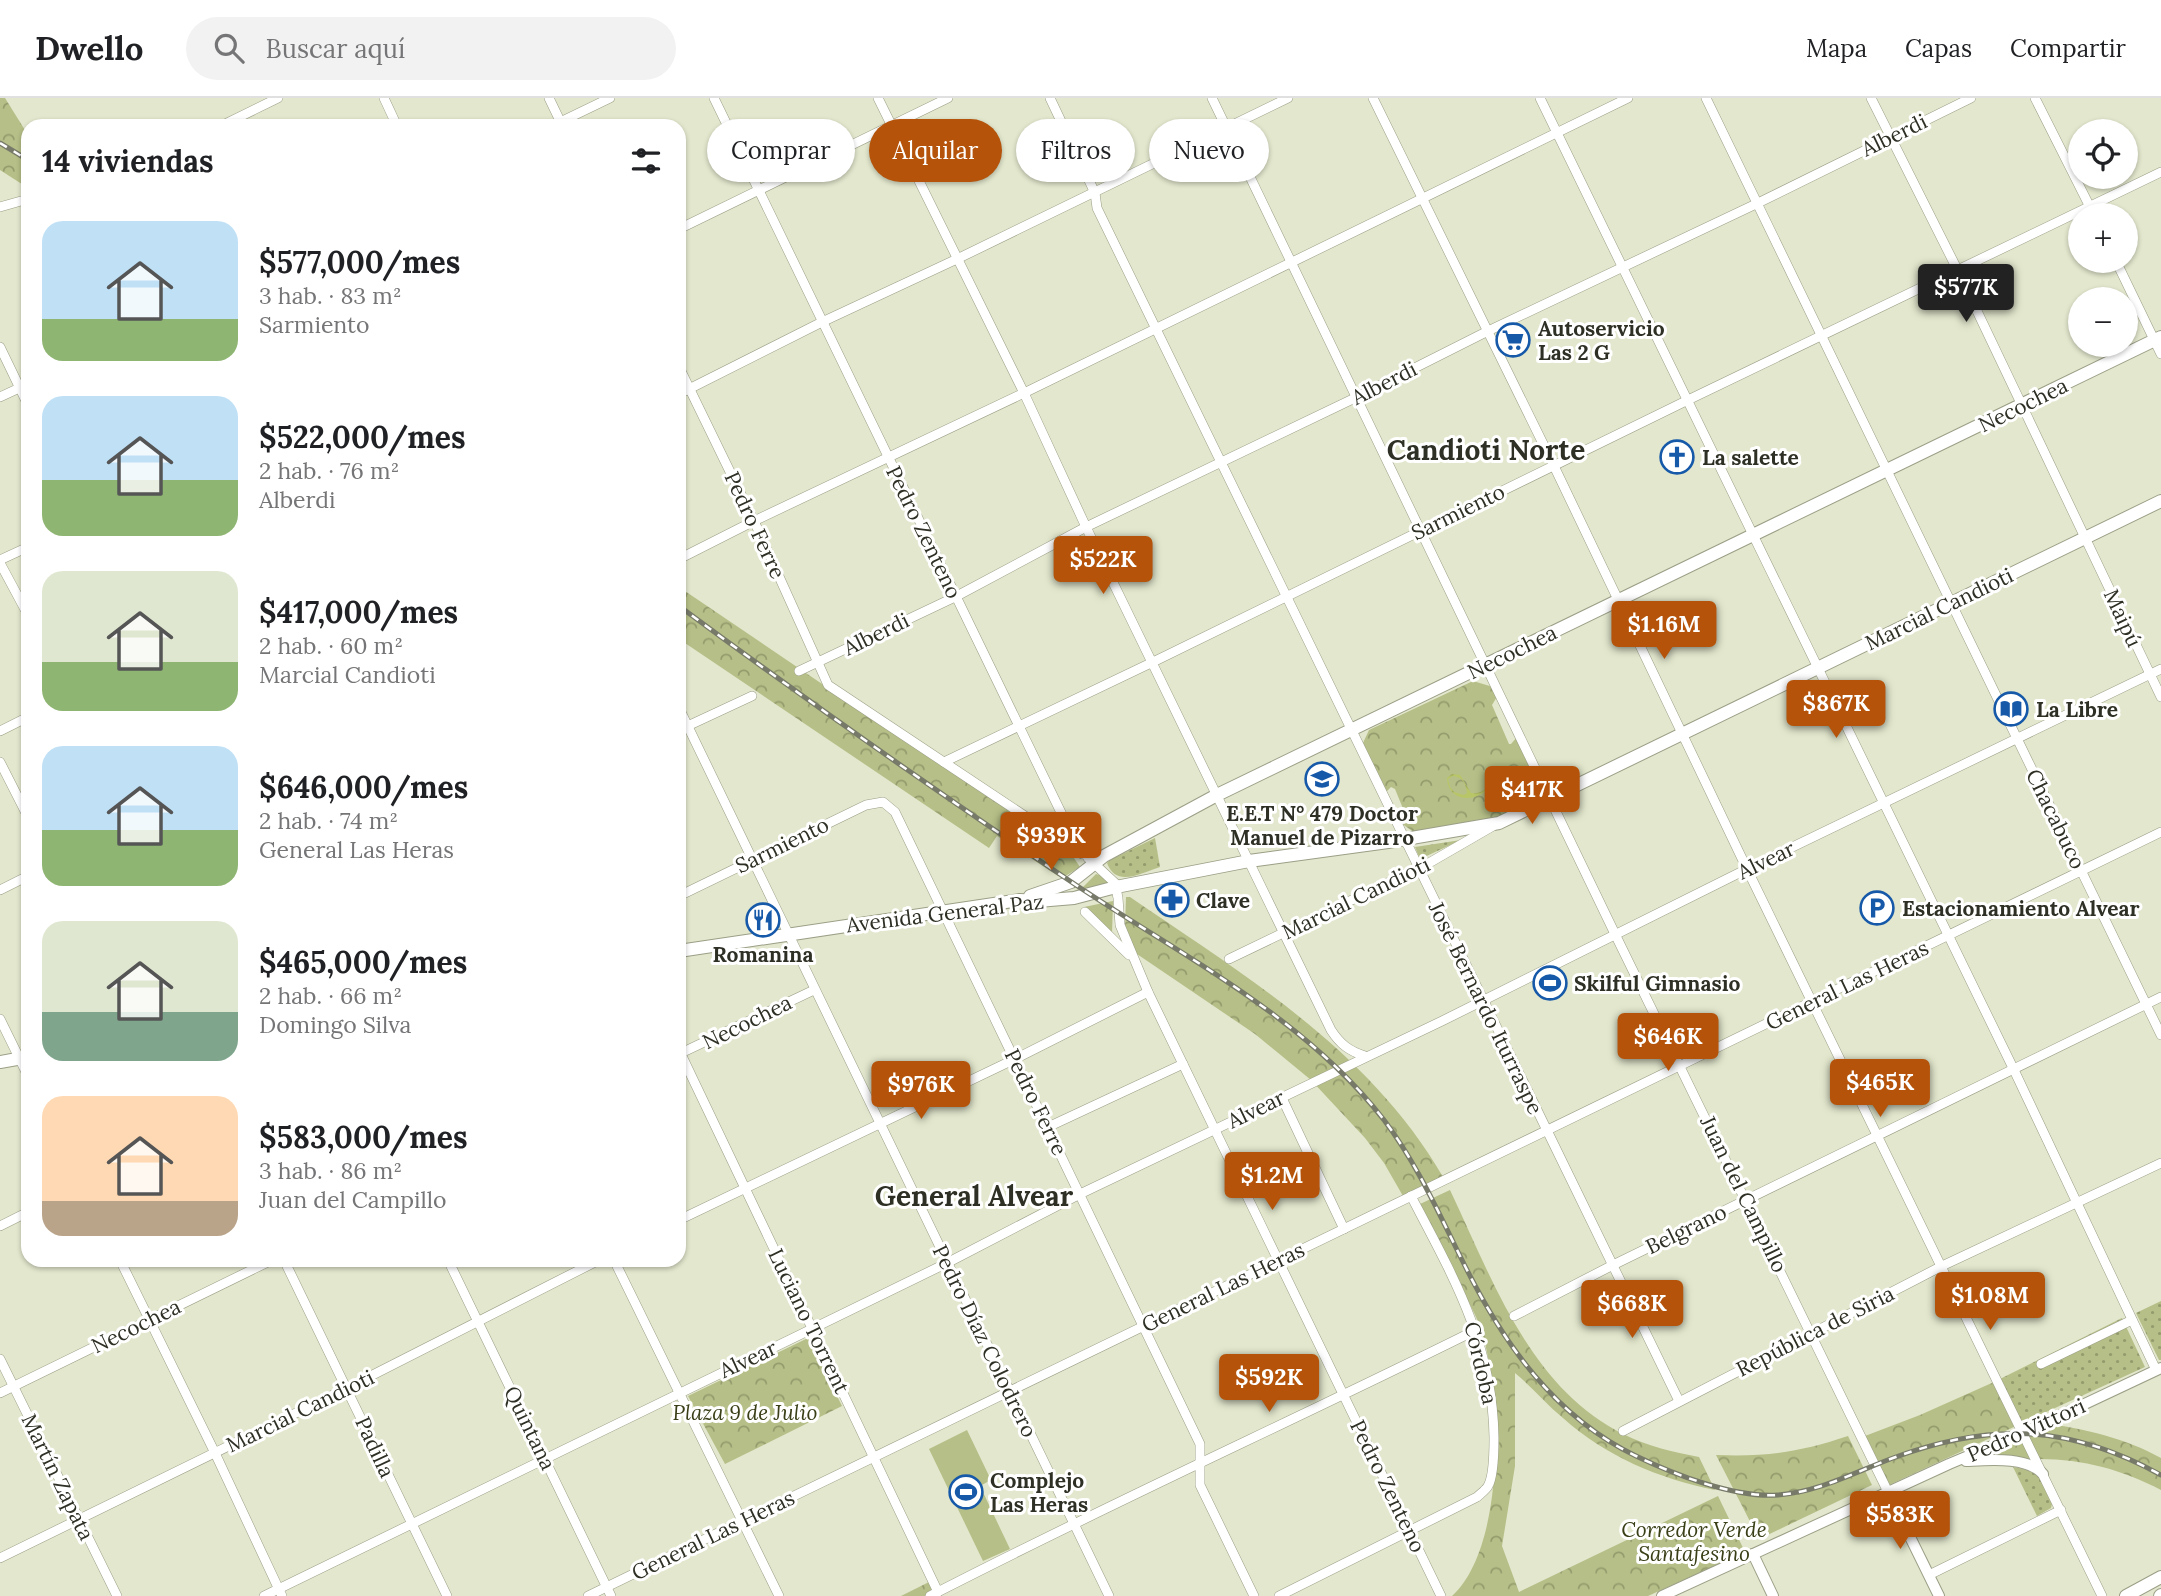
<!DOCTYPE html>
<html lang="es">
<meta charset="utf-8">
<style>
body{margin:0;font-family:Lora,serif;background:#f2f2f2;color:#202124;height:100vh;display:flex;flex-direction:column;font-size:26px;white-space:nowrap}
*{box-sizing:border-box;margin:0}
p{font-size:23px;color:#757577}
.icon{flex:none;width:38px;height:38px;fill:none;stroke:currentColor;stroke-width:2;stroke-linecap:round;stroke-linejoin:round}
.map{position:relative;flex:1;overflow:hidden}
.sheet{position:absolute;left:21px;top:21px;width:665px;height:1148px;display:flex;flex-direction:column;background:#fff;border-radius:21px;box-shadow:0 2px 5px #0004}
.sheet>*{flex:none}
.top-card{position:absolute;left:707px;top:21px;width:665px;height:63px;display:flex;gap:14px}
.fabs{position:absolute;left:2068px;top:21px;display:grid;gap:14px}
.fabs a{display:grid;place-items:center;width:70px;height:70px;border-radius:50%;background:#fff;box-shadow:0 2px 5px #0004;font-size:35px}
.price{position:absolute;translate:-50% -60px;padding:0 16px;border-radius:7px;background:#b45309;color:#fff;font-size:23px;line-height:46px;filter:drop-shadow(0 2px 4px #0008)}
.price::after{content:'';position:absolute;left:50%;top:42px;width:21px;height:16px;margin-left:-10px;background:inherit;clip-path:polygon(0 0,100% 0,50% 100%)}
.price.on{background:#222;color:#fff}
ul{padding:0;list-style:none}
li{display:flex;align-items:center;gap:21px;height:175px;padding:0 21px}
li span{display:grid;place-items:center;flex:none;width:196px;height:140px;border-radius:21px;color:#555}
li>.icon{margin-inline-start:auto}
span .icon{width:84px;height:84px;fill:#fffc;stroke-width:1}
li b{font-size:30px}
h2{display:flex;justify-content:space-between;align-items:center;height:84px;padding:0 21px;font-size:30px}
.chip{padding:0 24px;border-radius:32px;background:#fff;box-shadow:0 2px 5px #0004;font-size:24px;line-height:63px}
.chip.on{background:#b45309;color:#fff}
header{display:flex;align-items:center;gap:42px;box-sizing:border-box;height:98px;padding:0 35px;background:#fff;border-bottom:2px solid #e0e0e0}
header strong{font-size:33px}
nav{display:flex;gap:38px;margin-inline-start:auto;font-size:24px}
.search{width:490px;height:63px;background:#f2f2f2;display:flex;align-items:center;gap:18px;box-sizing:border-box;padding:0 24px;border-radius:38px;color:#757577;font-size:26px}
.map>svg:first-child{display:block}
.grass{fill:url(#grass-dots)}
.park{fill:url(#park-crowns)}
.garden{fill:#b6bf87}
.water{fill:url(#water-waves);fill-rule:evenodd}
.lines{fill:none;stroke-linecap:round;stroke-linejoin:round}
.minor-casing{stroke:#9a9f86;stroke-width:10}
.tertiary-casing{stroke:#9a9f86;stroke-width:12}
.secondary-casing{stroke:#9a9f86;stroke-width:14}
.minor{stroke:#fff;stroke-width:9}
.tertiary{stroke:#fff;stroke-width:10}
.secondary{stroke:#fff;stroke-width:12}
.rail-casing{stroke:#777a69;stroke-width:5}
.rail{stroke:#fff;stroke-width:2.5;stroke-dasharray:8;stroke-linecap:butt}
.labels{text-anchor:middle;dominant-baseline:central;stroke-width:6;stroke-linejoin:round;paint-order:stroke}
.street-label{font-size:21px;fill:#2e3025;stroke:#fff}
.poi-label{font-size:21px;font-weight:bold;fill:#2e3025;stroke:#fff;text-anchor:start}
.park-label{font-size:21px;font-style:italic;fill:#3a3f17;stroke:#fff}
.district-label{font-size:28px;font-weight:bold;fill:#2e3025;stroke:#fff}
</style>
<header>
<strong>Dwello</strong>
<div class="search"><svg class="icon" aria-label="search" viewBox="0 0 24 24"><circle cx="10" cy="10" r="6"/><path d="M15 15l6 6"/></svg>Buscar aquí</div>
<nav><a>Mapa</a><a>Capas</a><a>Compartir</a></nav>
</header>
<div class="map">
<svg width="2161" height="1498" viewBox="0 0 2161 1498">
<defs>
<pattern id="grass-dots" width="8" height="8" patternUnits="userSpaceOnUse" patternTransform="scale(1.75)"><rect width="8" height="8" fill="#b6bf87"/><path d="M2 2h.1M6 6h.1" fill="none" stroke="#949c6e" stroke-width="1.8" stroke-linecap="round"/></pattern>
<pattern id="park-crowns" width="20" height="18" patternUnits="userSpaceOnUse" patternTransform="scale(1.75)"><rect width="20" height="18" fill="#b6bf87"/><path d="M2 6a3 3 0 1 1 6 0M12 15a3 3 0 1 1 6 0" fill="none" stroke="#949c6e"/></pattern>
<pattern id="water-waves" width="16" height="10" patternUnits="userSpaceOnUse" patternTransform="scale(1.75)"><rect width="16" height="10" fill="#b9c667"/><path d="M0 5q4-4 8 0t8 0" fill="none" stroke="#9faa59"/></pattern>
</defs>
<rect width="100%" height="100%" fill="#e2e7cd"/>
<g class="grass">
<path d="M1155,740l5,29c-19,6 -44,21 -53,-4l3,-3z"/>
<polygon points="1461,742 1420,761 1415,749"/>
<polygon points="2161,1203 2161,1262 2159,1262 2136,1215"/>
<polygon points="2122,1220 2145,1269 2022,1325 2000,1281"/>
<path d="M2013,1369c30,5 27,12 39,37l-1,4 -14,8z"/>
</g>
<g class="park">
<polygon points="0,0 5,0 28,37 28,90 0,72"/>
<polygon points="679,489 1070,754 1080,769 1067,777 1058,778 997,738 989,750 679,541"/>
<path d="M1473,583l20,6 5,8 -6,10 17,39h2l6,-7 26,55c-22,34 -90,36 -128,41l-14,-10 -2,-5 5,-7 -9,-22 -4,-2 -5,5 -23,-49 6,-13z"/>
<polygon points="1096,776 1105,779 1109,785 1066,797 1083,789"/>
<path d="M1126,799h4c117,80 240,154 313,280l-40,19 -19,-33 -19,-25 -54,-58 -56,-46 -121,-82 -9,-26z"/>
<polygon points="1113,803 1112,835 1084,809"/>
<path d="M1450,1092c42,88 79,197 173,244 24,12 50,18 76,23l16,33c-55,-11 -110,-34 -152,-72 -17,-14 -31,-31 -48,-45v93l-13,80 17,46 199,-96 27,56 -97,44h-196c54,-49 50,-202 29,-267 -6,-16 -15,-32 -23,-48 -13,-26 -25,-51 -38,-77z"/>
<polygon points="808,1240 842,1308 725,1366 688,1298"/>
<polygon points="1994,1284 2016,1328 1889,1387 1865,1338 1920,1317"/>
<path d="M2044,1325c41,6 81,15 117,35v32c-38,-20 -78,-31 -121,-31l-14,-28z"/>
<polygon points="2020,1336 2033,1363 1971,1359"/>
<path d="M1848,1338l24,49 -113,54 -43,-84c51,2 84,-3 132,-19z"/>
<polygon points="933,1482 937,1498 901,1498"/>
</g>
<polygon class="garden" points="967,1332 991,1382 980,1388 1010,1451 983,1463 929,1351"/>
<path class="water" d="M1497,669c0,33 -48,44 -50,11l5,-4 8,1 11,18c18,2 20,-14 26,-26zM1453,678c10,1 13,8 14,17l-3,2 -10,-3 -4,-5 -2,-8z"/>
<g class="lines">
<defs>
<g id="minor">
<polyline points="384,0 397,28"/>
<polyline points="549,0 562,27"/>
<polyline points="714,0 1069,731 1088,760 1115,785 1118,800 1120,827 1148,894 1441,1498"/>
<path d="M878,0l146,295 62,134 245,503c9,14 18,21 34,26"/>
<polyline points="1050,0 1095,95 1097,110 1679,1303"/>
<polyline points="1212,0 1615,836 1888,1394"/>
<polyline points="1373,0 1554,368 1747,771 2102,1498"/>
<polyline points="1540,0 2014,972 2156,1272"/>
<polyline points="1706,0 2161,937"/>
<polyline points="1871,0 1957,171 2161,599"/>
<polyline points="2035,0 2094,117"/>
<polyline points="221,28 278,0"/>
<polyline points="552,28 610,0"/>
<polyline points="0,109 28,101"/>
<polyline points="679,131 948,0"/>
<polyline points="2116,163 2161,256"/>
<polyline points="0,249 28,307"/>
<polyline points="679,269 754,423 828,587 1082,756"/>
<polyline points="679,296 822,224 957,161 1288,0"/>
<polyline points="0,299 28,286"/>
<polyline points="679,461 754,423 1024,295 1628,0"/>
<polyline points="0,462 28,449"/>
<polyline points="0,465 28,517"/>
<polyline points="799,573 955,499 1086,429 1357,299 1488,233 1756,106 1971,0"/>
<polyline points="679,610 1109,1498"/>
<polyline points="679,632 752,598"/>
<polyline points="0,633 28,619"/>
<polyline points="0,664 28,719"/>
<polyline points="944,664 1153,564 1688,302 2161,74"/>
<polyline points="0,792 28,778"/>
<polyline points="679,798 866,707 883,704 895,714 1200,1346 1200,1387 1254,1498"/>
<polyline points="1085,814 1129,857"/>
<polyline points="1229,861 1429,765 1493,728"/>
<polyline points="0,921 28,978"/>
<polyline points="679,952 938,1494"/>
<polyline points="679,956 814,892"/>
<polyline points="1281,998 1344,1131"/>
<polyline points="1048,1029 1183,966"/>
<polyline points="679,1122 1015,961 1148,894"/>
<polyline points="0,1128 28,1114"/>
<polyline points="120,1162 215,1355 282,1498"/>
<polyline points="284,1162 447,1498"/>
<polyline points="448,1162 611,1498"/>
<polyline points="614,1162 779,1498"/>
<polyline points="1514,1218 1611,1168 2161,899"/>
<polyline points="0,1261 117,1498"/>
<polyline points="2041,1266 2132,1222"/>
<polyline points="0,1295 272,1162"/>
<polyline points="1623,1333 1942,1168 2161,1065"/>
<polyline points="0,1460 347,1290 599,1162"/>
<polyline points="1929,1477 2061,1412"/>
<polyline points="264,1498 947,1165 1080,1096 1442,923 1747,771 2161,571"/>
<polyline points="588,1498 2161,734"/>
<path d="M930,1498c180,-93 365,-176 546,-266"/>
<path d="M1279,1498l198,-99c3,-3 9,-7 11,-11 6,-10 6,-37 6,-48 -1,-93 -41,-162 -83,-242"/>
</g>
<g id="tertiary">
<path d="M1966,1363c22,-1 61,-5 77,13"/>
<polyline points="1888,1394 1939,1498"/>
<polyline points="1753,1456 1773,1498"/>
<polyline points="1662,1498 1949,1366 2023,1335 2161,1270"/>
</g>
<g id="secondary">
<polyline points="1030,798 1071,784 1104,758 1217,697 2161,239"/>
<polyline points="679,853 1020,802 1038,803 1074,800 1116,789 1249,763 1388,744 1499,725 2161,403"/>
<polyline points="0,964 28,959"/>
<polyline points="2126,1498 2161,1479"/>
<polyline points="2160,1498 2161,1497"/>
</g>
</defs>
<use href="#minor" class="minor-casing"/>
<use href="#tertiary" class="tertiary-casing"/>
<use href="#secondary" class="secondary-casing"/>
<use href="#minor" class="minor"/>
<use href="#tertiary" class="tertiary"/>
<use href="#secondary" class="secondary"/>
<defs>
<g id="rail">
<polyline points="0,45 28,62"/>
<path d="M679,508c127,94 257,185 388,273 109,74 235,135 317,241 34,45 56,96 81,146 39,78 90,151 171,190 39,19 99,42 142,39 41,-3 77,-23 115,-37 98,-36 175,-34 268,17"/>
</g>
</defs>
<use href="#rail" class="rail-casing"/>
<use href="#rail" class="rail"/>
</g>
<defs>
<symbol id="supermarket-ring" viewBox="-11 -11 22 22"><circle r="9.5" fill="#fff" stroke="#1659a9" stroke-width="1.5"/><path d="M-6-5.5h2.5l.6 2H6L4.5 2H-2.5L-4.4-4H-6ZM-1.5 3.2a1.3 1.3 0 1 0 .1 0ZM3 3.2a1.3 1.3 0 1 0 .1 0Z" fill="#1659a9"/></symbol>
<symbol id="church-ring" viewBox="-11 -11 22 22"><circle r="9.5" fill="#fff" stroke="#1659a9" stroke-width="1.5"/><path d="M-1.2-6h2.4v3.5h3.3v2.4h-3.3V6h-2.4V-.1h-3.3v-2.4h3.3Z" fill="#1659a9"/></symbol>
<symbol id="library-ring" viewBox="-11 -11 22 22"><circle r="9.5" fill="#fff" stroke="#1659a9" stroke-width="1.5"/><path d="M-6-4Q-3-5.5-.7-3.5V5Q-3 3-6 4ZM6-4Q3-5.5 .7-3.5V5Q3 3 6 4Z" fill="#1659a9"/></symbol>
<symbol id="school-ring" viewBox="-11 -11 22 22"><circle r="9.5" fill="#fff" stroke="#1659a9" stroke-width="1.5"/><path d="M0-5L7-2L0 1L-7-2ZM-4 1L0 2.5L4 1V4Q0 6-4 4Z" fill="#1659a9"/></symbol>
<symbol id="pharmacy-ring" viewBox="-11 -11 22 22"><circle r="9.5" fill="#fff" stroke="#1659a9" stroke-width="1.5"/><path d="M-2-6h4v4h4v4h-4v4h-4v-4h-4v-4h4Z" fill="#1659a9"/></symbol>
<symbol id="parking-ring" viewBox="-11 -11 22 22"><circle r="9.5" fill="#fff" stroke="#1659a9" stroke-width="1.5"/><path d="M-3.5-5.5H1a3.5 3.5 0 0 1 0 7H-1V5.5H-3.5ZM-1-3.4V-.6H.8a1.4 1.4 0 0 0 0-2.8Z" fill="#1659a9"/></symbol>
<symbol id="restaurant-ring" viewBox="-11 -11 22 22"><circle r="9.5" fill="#fff" stroke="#1659a9" stroke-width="1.5"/><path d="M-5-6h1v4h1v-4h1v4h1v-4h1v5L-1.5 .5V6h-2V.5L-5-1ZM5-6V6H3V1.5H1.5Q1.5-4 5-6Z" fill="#1659a9"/></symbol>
<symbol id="stadium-ring" viewBox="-11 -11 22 22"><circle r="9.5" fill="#fff" stroke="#1659a9" stroke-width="1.5"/><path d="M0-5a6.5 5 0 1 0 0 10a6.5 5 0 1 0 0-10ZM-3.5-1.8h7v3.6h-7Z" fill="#1659a9"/></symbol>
</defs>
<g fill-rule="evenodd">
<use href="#supermarket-ring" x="1494" y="223" width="38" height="38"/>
<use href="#church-ring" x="1658" y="340" width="38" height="38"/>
<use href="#library-ring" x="1992" y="592" width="38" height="38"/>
<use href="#school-ring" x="1303" y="662" width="38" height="38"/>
<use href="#pharmacy-ring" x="1153" y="783" width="38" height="38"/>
<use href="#parking-ring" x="1858" y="791" width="38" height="38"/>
<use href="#restaurant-ring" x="744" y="803" width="38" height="38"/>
<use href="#stadium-ring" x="1531" y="866" width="38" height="38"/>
<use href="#stadium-ring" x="947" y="1375" width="38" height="38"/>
</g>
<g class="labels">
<g class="street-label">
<text transform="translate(1894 37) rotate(-26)">Alberdi</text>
<text transform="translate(1384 285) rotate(-27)">Alberdi</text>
<text transform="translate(2023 307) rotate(-26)">Necochea</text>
<text transform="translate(1458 414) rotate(-26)">Sarmiento</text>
<text transform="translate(755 427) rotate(65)">Pedro Ferre</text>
<text transform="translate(924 434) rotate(64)">Pedro Zenteno</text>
<text transform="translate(1939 511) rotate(-26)">Marcial Candioti</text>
<text transform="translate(2123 520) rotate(65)">Maipú</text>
<text transform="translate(876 536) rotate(-26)">Alberdi</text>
<text transform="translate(1512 554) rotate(-26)">Necochea</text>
<text transform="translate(2056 721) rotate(64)">Chacabuco</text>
<text transform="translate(782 747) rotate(-26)">Sarmiento</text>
<text transform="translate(1766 762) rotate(-26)">Alvear</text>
<text transform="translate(1356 800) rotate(-26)">Marcial Candioti</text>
<text transform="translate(945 815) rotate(-7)">Avenida General Paz</text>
<text transform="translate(1847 887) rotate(-26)">General Las Heras</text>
<text transform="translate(1486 910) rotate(64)">José Bernardo Iturraspe</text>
<text transform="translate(747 924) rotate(-26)">Necochea</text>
<text transform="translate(1036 1004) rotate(64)">Pedro Ferre</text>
<text transform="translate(1256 1011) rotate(-26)">Alvear</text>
<text transform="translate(1744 1096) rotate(64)">Juan del Campillo</text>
<text transform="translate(1686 1131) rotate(-26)">Belgrano</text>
<text transform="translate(1223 1189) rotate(-26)">General Las Heras</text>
<text transform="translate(809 1223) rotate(64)">Luciano Torrent</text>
<text transform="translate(136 1228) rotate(-26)">Necochea</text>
<text transform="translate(1815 1233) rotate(-27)">República de Siria</text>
<text transform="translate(985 1243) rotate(64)">Pedro Díaz Colodrero</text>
<text transform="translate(748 1261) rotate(-25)">Alvear</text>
<text transform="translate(1481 1265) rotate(77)">Córdoba</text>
<text transform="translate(300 1313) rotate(-26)">Marcial Candioti</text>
<text transform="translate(530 1330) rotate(64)">Quintana</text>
<text transform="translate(2026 1332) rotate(-24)">Pedro Vittori</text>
<text transform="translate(375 1349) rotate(65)">Padilla</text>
<text transform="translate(58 1379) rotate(64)">Martín Zapata</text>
<text transform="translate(1388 1388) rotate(64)">Pedro Zenteno</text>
<text transform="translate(713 1437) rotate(-26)">General Las Heras</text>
</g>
<g class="poi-label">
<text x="1538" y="230">Autoservicio<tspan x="1538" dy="24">Las 2 G</tspan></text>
<text x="1702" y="359">La salette</text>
<text x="2036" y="611">La Libre</text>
<text x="1322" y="715" text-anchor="middle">E.E.T N° 479 Doctor<tspan x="1322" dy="24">Manuel de Pizarro</tspan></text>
<text x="1196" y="802">Clave</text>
<text x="1902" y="810">Estacionamiento Alvear</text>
<text x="763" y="856" text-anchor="middle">Romanina</text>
<text x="1574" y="885">Skilful Gimnasio</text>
<text x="990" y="1382">Complejo<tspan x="990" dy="24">Las Heras</tspan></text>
</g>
<g class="park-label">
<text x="745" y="1314">Plaza 9 de Julio</text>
<text x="1694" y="1431">Corredor Verde<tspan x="1694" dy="24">Santafesino</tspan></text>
</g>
<g class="district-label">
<text x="1486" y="352">Candioti Norte</text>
<text x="974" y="1098">General Alvear</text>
</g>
</g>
</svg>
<div class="fabs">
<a><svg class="icon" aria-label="locate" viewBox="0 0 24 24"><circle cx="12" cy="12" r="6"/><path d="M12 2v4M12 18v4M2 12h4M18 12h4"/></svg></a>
<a>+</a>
<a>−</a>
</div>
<b class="price on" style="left:1966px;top:226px">$577K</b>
<b class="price" style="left:1103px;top:498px">$522K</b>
<b class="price" style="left:1664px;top:563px">$1.16M</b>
<b class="price" style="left:1836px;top:642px">$867K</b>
<b class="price" style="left:1532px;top:728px">$417K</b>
<b class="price" style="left:1051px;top:774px">$939K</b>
<b class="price" style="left:1668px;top:975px">$646K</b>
<b class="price" style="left:1880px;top:1021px">$465K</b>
<b class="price" style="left:921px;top:1023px">$976K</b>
<b class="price" style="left:1272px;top:1114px">$1.2M</b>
<b class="price" style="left:1990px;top:1234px">$1.08M</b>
<b class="price" style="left:1632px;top:1242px">$668K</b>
<b class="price" style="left:1269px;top:1316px">$592K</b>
<b class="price" style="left:1900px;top:1453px">$583K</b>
<div class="top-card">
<a class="chip">Comprar</a>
<a class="chip on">Alquilar</a>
<a class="chip">Filtros</a>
<a class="chip">Nuevo</a>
</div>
<section class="sheet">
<h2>14 viviendas<svg class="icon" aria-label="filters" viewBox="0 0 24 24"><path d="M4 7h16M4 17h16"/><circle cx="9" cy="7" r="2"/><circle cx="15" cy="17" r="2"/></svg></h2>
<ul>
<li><span style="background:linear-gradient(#bfe0f5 70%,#8fb573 0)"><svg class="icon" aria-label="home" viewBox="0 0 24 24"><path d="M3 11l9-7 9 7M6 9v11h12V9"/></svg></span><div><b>$577,000/mes</b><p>3 hab. · 83 m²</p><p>Sarmiento</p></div></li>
<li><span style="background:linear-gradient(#bfe0f5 60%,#8fb573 0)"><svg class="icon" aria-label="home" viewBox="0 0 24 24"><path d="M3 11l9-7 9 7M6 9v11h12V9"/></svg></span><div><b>$522,000/mes</b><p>2 hab. · 76 m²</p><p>Alberdi</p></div></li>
<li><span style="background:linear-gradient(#dfe7d0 65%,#8fb573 0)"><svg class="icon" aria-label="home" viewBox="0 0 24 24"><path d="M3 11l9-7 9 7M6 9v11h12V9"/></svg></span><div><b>$417,000/mes</b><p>2 hab. · 60 m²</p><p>Marcial Candioti</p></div></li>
<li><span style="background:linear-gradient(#bfe0f5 60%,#8fb573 0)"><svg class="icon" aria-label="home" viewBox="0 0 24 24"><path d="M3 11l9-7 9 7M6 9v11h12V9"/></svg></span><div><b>$646,000/mes</b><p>2 hab. · 74 m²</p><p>General Las Heras</p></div></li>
<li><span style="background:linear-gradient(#dfe7d0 65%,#7fa58c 0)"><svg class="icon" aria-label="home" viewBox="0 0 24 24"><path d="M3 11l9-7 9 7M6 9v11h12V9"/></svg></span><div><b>$465,000/mes</b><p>2 hab. · 66 m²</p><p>Domingo Silva</p></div></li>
<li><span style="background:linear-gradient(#ffd9b3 75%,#b9a48a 0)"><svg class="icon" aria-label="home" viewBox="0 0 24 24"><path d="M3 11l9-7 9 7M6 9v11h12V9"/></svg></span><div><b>$583,000/mes</b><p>3 hab. · 86 m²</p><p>Juan del Campillo</p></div></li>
</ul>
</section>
</div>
